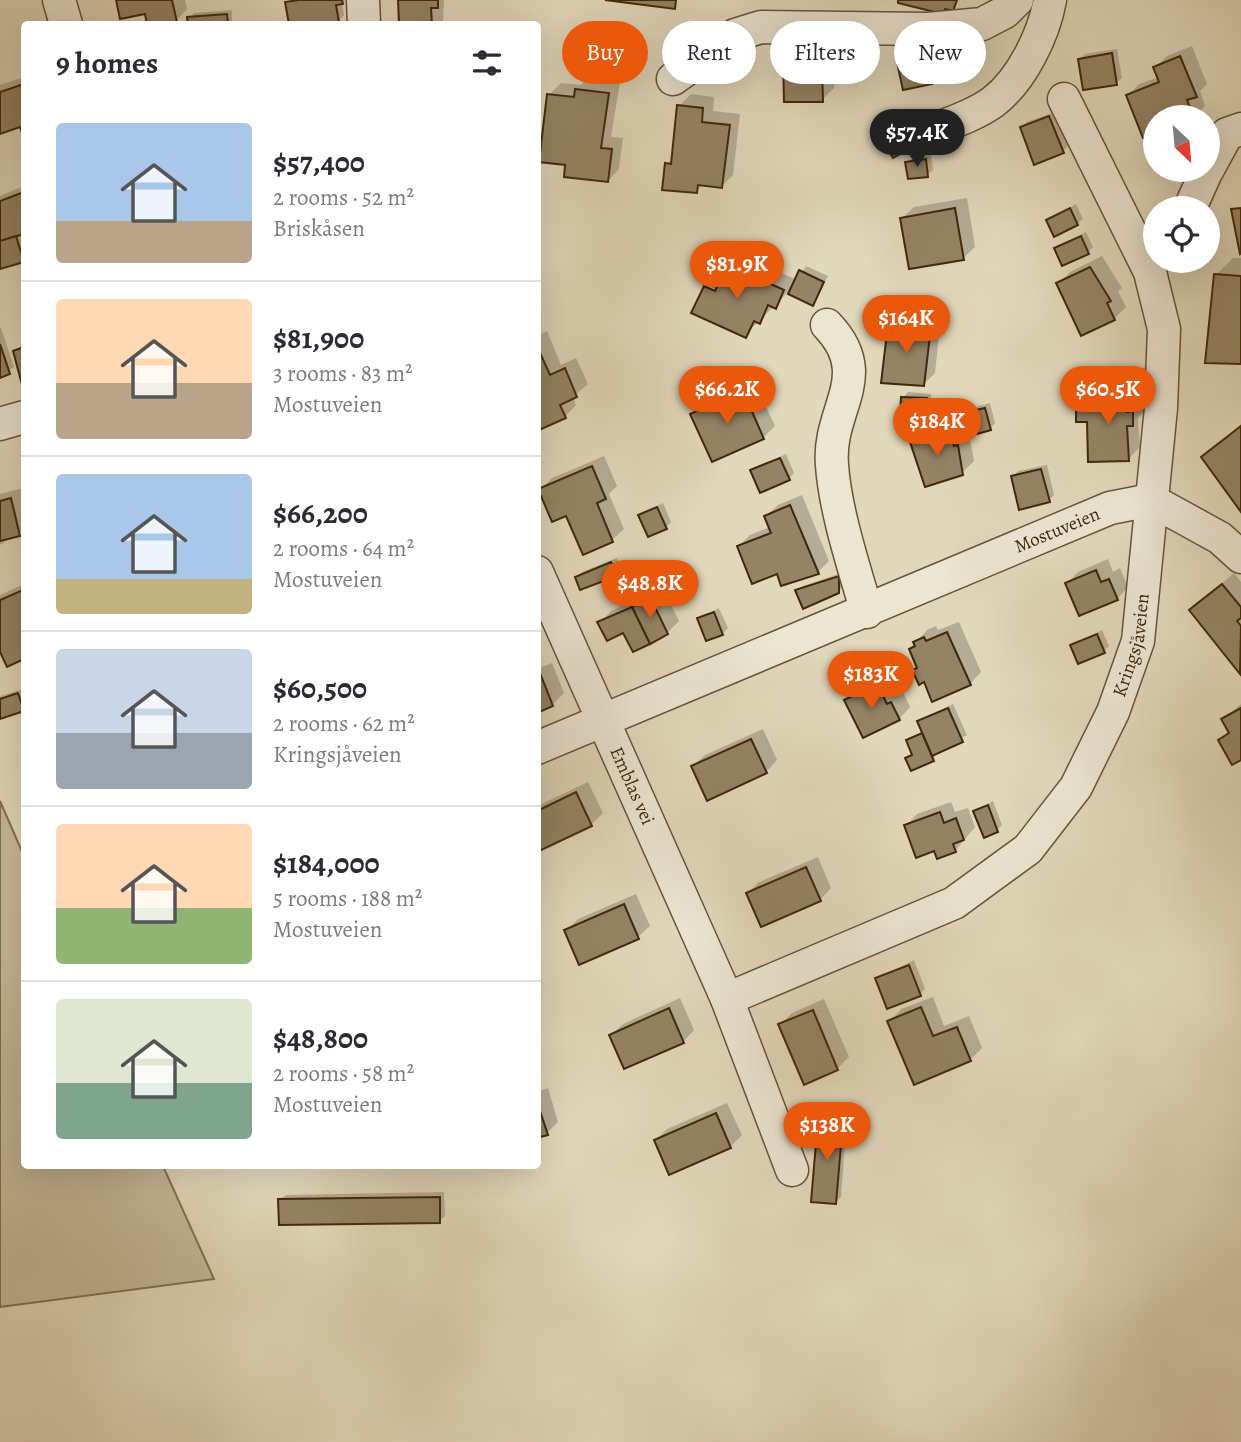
<!DOCTYPE html>
<meta charset="utf-8">
<style>
body{margin:0;font-family:Alegreya,serif;background:#f7f7f7;color:#2b2b33;height:100vh;display:flex;flex-direction:column;font-size:26px;white-space:nowrap}
*{box-sizing:border-box;margin:0}
p{font-size:23px;color:#7c7c81}
.icon{flex:none;width:38px;height:38px;fill:none;stroke:currentColor;stroke-width:2;stroke-linecap:round;stroke-linejoin:round}
.map{position:relative;flex:1;overflow:hidden}
.drawer{position:absolute;left:21px;top:21px;width:520px;height:1148px;display:flex;flex-direction:column;background:#fff;border-radius:7px;box-shadow:0 7px 28px #0002}
.drawer>*{flex:none}
.top-card{position:absolute;left:562px;top:21px;width:574px;height:63px;display:flex;gap:14px}
.needle{width:46px;rotate:154deg}
.tools{position:absolute;left:1143px;top:105px;display:grid;gap:14px}
.tools a{display:grid;place-items:center;width:77px;height:77px;border-radius:50%;background:#fff;box-shadow:0 7px 28px #0002;font-size:35px}
.price{position:absolute;translate:-50% -60px;padding:0 16px;border-radius:24px;background:#ea580c;color:#fff;font-size:23px;line-height:46px;filter:drop-shadow(0 2px 4px #0008)}
.price::after{content:'';position:absolute;left:50%;top:42px;width:21px;height:16px;margin-left:-10px;background:inherit;clip-path:polygon(0 0,100% 0,50% 100%)}
.price.selected{background:#222;color:#fff}
ul{padding:0;list-style:none}
li{display:flex;align-items:center;gap:21px;height:175px;padding:0 35px}
li+li{border-top:2px solid #e1e1e2}
li span{display:grid;place-items:center;flex:none;width:196px;height:140px;border-radius:7px;color:#555}
li>.icon{margin-inline-start:auto}
span .icon{width:84px;height:84px;fill:#fffc;stroke-width:1}
li b{font-size:30px}
h2{display:flex;justify-content:space-between;align-items:center;height:84px;padding:0 35px;font-size:30px}
.tag{padding:0 24px;border-radius:32px;background:#fff;box-shadow:0 7px 28px #0002;font-size:24px;line-height:63px}
.tag.selected{background:#ea580c;color:#fff}
.map>svg:first-child{display:block}
.green{fill:#c6b99b;stroke:#847050;stroke-width:2}
.shadow{fill:#0003;fill-rule:evenodd}
.building{fill:#948364;stroke:#412806;stroke-width:2}
.lines{fill:none;stroke-linecap:round;stroke-linejoin:round}
.minor-casing{stroke:#695433;stroke-width:35}
.minor{stroke:#ece5d2;stroke-width:32}
.labels{text-anchor:middle;dominant-baseline:central;stroke-width:5;stroke-linejoin:round;paint-order:stroke}
.street-label{font-size:19px;fill:#412806;stroke:#ece5d2}
</style>
<div class="map">
<svg width="1241" height="1442" viewBox="0 0 1241 1442">
<rect width="100%" height="100%" fill="#e1d7ba"/>
<filter id="stains"><feTurbulence type="fractalNoise" baseFrequency=".00286" numOctaves="4"/><feColorMatrix values="0 0 0 0 .2 0 0 0 0 .09 0 0 0 0 .02 0 0 0 .5 -.17"/></filter>
<radialGradient id="worn" r=".72"><stop offset=".6" stop-color="#630" stop-opacity="0"/><stop offset="1" stop-color="#630" stop-opacity=".3"/></radialGradient>
<polygon class="green" points="0,801 24,856 24,1166 163,1166 214,1279 0,1307"/>
<g class="shadow">
<polygon points="118,0 185,0 187,9 176,21 149,24 146,12"/>
<polygon points="290,0 345,0 342,3 344,15 340,19 341,24 290,24 287,3"/>
<polygon points="400,0 444,0 443,23 400,24"/>
<polygon points="232,10 232,24 189,24 189,18 194,13"/>
<polygon points="811,34 837,34 834,88 822,100 785,61"/>
<polygon points="1192,46 1207,84 1200,91 1205,106 1194,117 1155,117 1155,132 1128,96 1139,84 1159,77 1155,68 1167,56"/>
<polygon points="930,48 937,77 931,82 898,59 903,54"/>
<polygon points="1117,49 1122,78 1116,83 1080,59 1085,54"/>
<polygon points="24,77 24,136 21,125 0,130 0,85"/>
<polygon points="588,78 620,82 611,137 623,138 619,169 608,181 567,164 549,95 561,83 581,85"/>
<polygon points="691,94 714,97 713,111 740,114 733,175 722,186 703,184 696,191 667,164 673,158 679,106"/>
<polygon points="1055,112 1068,146 1063,151 1022,127 1027,122"/>
<polygon points="931,155 933,170 927,175 907,163 913,158"/>
<polygon points="24,186 24,232 22,233 24,258 0,267 0,196"/>
<polygon points="967,198 975,247 963,258 902,218 914,207"/>
<polygon points="1076,204 1083,219 1077,224 1048,220"/>
<polygon points="1086,232 1093,247 1088,252 1056,248"/>
<path d="M740,254l57,26 9,-14 22,10 -15,28 -25,-12 -43,43 -40,-48 12,-12 6,3 5,-13zM708,285l15,8 -15,-4z"/>
<polygon points="1102,256 1122,288 1118,291 1126,307 1114,319 1058,284 1070,272"/>
<polygon points="1233,258 1241,258 1241,363 1216,275"/>
<polygon points="902,313 941,316 935,373 923,385 890,324"/>
<polygon points="1,328 14,367 0,376 0,328"/>
<polygon points="547,331 561,365 576,358 588,384 573,397 576,405 565,417 537,429 537,336"/>
<polygon points="24,345 24,386 15,351"/>
<path d="M1136,368h9l1,20 -8,8v5h6v11l-6,6 2,29 -12,12 -40,-39 -11,-17 12,-11 36,-3 -1,-10zM1132,379h4v16l-3,3z"/>
<polygon points="754,381 775,426 763,438 692,415 704,403"/>
<polygon points="908,392 931,394 930,411 925,416 903,398"/>
<polygon points="990,403 995,423 990,429 973,412 978,406"/>
<polygon points="960,419 966,436 969,435 974,461 962,473 912,442 924,431"/>
<polygon points="1241,424 1241,509 1203,457"/>
<polygon points="786,454 794,473 789,479 752,471"/>
<polygon points="604,456 617,486 609,494 624,529 612,540 567,514 540,490 552,478"/>
<polygon points="1047,465 1054,495 1049,500 1013,477 1018,471"/>
<polygon points="23,488 24,529 0,545 0,494"/>
<polygon points="802,495 829,561 818,572 777,572 739,546 750,535 770,527 766,516 778,505"/>
<polygon points="663,503 671,522 666,527 640,516"/>
<polygon points="617,558 621,569 616,574 577,577 582,572"/>
<polygon points="1108,559 1113,572 1120,568 1128,587 1117,599 1067,583 1078,572"/>
<polygon points="844,572 844,586 838,591 797,591 803,586"/>
<polygon points="1234,573 1241,582 1241,672 1191,610"/>
<polygon points="24,584 24,657 8,665 0,647 0,595"/>
<polygon points="662,587 679,621 667,633 600,623 611,611"/>
<polygon points="719,608 728,628 722,634 699,619"/>
<polygon points="959,622 981,672 970,684 925,680 914,671 918,666 911,649 927,630 936,626 938,630"/>
<polygon points="1102,630 1109,646 1104,651 1073,646"/>
<polygon points="537,658 542,667 552,663 564,693 552,705 537,711"/>
<polygon points="888,673 898,694 903,692 910,707 899,719 846,700 857,689"/>
<polygon points="23,689 24,708 0,717 0,696"/>
<polygon points="953,704 967,735 937,751 933,760 912,769 907,758 913,753 908,741 924,731 919,721"/>
<polygon points="1241,704 1241,758 1220,740 1230,731 1224,719"/>
<polygon points="763,729 777,760 766,772 693,766 705,755"/>
<polygon points="588,782 603,813 591,825 537,850 537,806"/>
<polygon points="993,801 1002,825 997,830 975,811"/>
<polygon points="951,802 955,812 968,808 975,827 955,851 935,849 906,826 917,814"/>
<polygon points="818,857 831,888 820,900 748,893 759,882"/>
<polygon points="636,894 650,926 638,937 566,931 578,919"/>
<polygon points="914,960 925,989 920,994 877,979"/>
<polygon points="933,997 944,1026 969,1016 982,1048 970,1060 890,1021 901,1009"/>
<polygon points="680,998 694,1030 683,1042 611,1035 623,1024"/>
<polygon points="824,999 849,1057 837,1069 780,1025 792,1013"/>
<polygon points="548,1088 558,1122 547,1133 537,1136 537,1092"/>
<polygon points="727,1103 742,1135 730,1147 656,1140 667,1129"/>
<polygon points="825,1114 847,1116 841,1197 835,1202 820,1119"/>
<polygon points="444,1192 445,1216 439,1221 280,1200 286,1195"/>
</g>
<g class="building">
<polygon points="116,0 172,0 177,22 147,24 145,14 120,19"/>
<polygon points="299,0 342,0 343,4 336,5 339,22 289,24 285,2"/>
<polygon points="398,0 438,0 438,8 431,8 432,24 399,24"/>
<polygon points="605,0 676,0 675,9"/>
<polygon points="898,0 957,0 953,11 945,9 943,14 898,3"/>
<polygon points="227,14 228,24 188,24 187,17"/>
<polygon points="826,44 826,63 822,62 823,102 784,102 783,60 798,60 798,45"/>
<polygon points="925,52 932,84 903,90 896,58"/>
<polygon points="1112,53 1117,85 1083,90 1078,59"/>
<polygon points="1180,56 1197,97 1187,100 1194,117 1155,117 1155,134 1143,138 1126,95 1159,82 1153,67"/>
<polygon points="24,84 24,138 20,127 0,134 0,92"/>
<polygon points="575,89 609,93 601,148 612,149 608,182 564,177 565,165 539,162 547,94 574,97"/>
<polygon points="677,105 703,108 702,122 730,125 722,188 698,185 697,193 662,190 665,163 671,164"/>
<polygon points="1049,116 1064,153 1034,165 1020,127"/>
<polygon points="912,127 920,143 893,158 884,143"/>
<polygon points="926,159 928,177 908,179 905,162"/>
<polygon points="24,192 24,234 0,241 0,201"/>
<polygon points="955,208 964,260 909,269 900,218"/>
<polygon points="1070,208 1078,225 1054,237 1046,220"/>
<polygon points="1241,208 1241,253 1240,254 1231,209"/>
<polygon points="16,236 24,262 0,269 0,241"/>
<polygon points="1081,236 1089,254 1062,266 1054,248"/>
<polygon points="727,264 784,290 776,309 768,305 760,324 754,321 746,338 691,313 704,286 715,291"/>
<polygon points="1090,267 1111,301 1107,303 1115,320 1081,336 1056,283"/>
<polygon points="799,270 824,282 813,306 788,294"/>
<polygon points="1214,274 1241,276 1241,364 1205,363"/>
<polygon points="888,324 931,327 924,386 881,383"/>
<polygon points="0,344 10,374 0,378"/>
<polygon points="537,346 550,375 565,368 577,397 560,405 566,418 537,431"/>
<polygon points="24,347 24,392 13,351"/>
<polygon points="1134,378 1135,402 1127,402 1127,412 1133,411 1133,426 1127,426 1129,461 1088,462 1087,422 1076,422 1076,403 1123,399 1122,379"/>
<polygon points="743,391 764,439 712,462 690,414"/>
<polygon points="901,397 927,398 926,418 900,416"/>
<polygon points="985,408 991,430 977,434 971,411"/>
<polygon points="1241,426 1241,512 1201,457"/>
<polygon points="949,430 954,446 958,445 963,475 925,487 910,442"/>
<polygon points="780,458 790,480 760,493 750,470"/>
<polygon points="592,466 606,499 597,503 613,542 583,555 566,516 552,522 538,489"/>
<polygon points="1041,469 1050,502 1019,510 1011,476"/>
<polygon points="11,498 20,536 0,541 0,501"/>
<polygon points="790,505 819,574 781,586 777,574 752,584 737,546 771,533 764,516"/>
<polygon points="657,507 667,529 648,537 638,515"/>
<polygon points="611,562 617,576 580,590 575,577"/>
<polygon points="1096,570 1101,582 1109,579 1118,600 1079,616 1065,583"/>
<polygon points="839,576 839,593 803,609 795,590"/>
<polygon points="1222,584 1241,607 1241,618 1237,621 1241,626 1240,674 1189,610"/>
<polygon points="23,590 24,659 7,667 0,652 0,600"/>
<polygon points="650,597 668,634 650,644 632,607"/>
<polygon points="632,607 650,644 633,652 623,633 607,641 597,622"/>
<polygon points="714,612 723,635 706,641 697,618"/>
<polygon points="947,632 971,685 932,702 924,682 919,685 912,670 917,668 909,649 915,646 913,642 924,637 926,641"/>
<polygon points="1097,634 1105,653 1078,664 1070,645"/>
<polygon points="540,673 553,706 537,713 537,674"/>
<polygon points="877,684 887,704 891,702 900,720 863,738 844,700"/>
<polygon points="18,693 24,711 0,719 0,699"/>
<polygon points="948,708 963,742 932,756 917,721"/>
<polygon points="1241,708 1241,760 1232,765 1218,740 1229,733 1221,719"/>
<polygon points="922,733 934,761 911,771 905,758 912,755 906,740"/>
<polygon points="751,739 767,773 707,801 691,766"/>
<polygon points="576,792 592,826 537,852 537,811"/>
<polygon points="988,805 998,832 984,838 973,811"/>
<polygon points="940,812 944,823 956,818 964,840 953,844 956,852 937,859 934,851 916,858 904,825"/>
<polygon points="806,867 821,901 761,927 746,893"/>
<polygon points="624,904 639,939 579,965 564,930"/>
<polygon points="909,965 921,996 887,1009 875,978"/>
<polygon points="921,1007 933,1036 957,1027 971,1061 914,1085 887,1021"/>
<polygon points="669,1008 684,1043 624,1069 609,1035"/>
<polygon points="813,1010 838,1070 804,1085 778,1024"/>
<polygon points="537,1102 548,1135 537,1138"/>
<polygon points="716,1113 731,1148 669,1175 654,1140"/>
<polygon points="818,1119 843,1121 836,1204 811,1202"/>
<polygon points="440,1197 440,1223 279,1225 278,1199"/>
</g>
<g class="lines">
<defs>
<g id="minor">
<polyline points="59,0 66,24"/>
<polyline points="363,0 364,24"/>
<polyline points="673,79 735,35 761,27 928,29 982,24 1005,12 1017,0"/>
<path d="M920,135c24,-10 52,-18 73,-33 29,-22 51,-68 57,-102"/>
<polyline points="1208,169 1227,134 1241,129"/>
<polyline points="1190,208 1207,170"/>
<path d="M827,325c49,51 0,84 5,140 3,45 22,103 35,147"/>
<polyline points="0,424 24,417"/>
<path id="s1" d="M537,572l190,427 65,171"/>
<path id="s2" d="M537,748l573,-240 41,-8 69,38 21,19"/>
<path id="s3" d="M727,999l227,-96 74,-54 48,-62 37,-75 25,-71 23,-233 3,-79 -14,-57 -86,-173"/>
</g>
</defs>
<use href="#minor" class="minor-casing"/>
<use href="#minor" class="minor"/>
</g>
<g class="labels">
<g class="street-label">
<text stroke="none"><textPath href="#s2" startOffset="564">Mostuveien</textPath></text>
<text stroke="none"><textPath href="#s3" startOffset="570">Kringsjåveien</textPath></text>
<text stroke="none"><textPath href="#s1" startOffset="234">Emblas vei</textPath></text>
</g>
</g>
<rect width="100%" height="100%" filter="url(#stains)"/>
<rect width="100%" height="100%" fill="url(#worn)"/>
</svg>
<div class="tools">
<a><svg class="needle" viewBox="-14 -14 28 28"><path d="M0-13l5 13h-10z" fill="#e53935"/><path d="M0 13l5-13h-10z" fill="#7c7c81"/></svg></a>
<a><svg class="icon" aria-label="locate" viewBox="0 0 24 24"><circle cx="12" cy="12" r="6"/><path d="M12 2v4M12 18v4M2 12h4M18 12h4"/></svg></a>
</div>
<b class="price selected" style="left:917px;top:169px">$57.4K</b>
<b class="price" style="left:737px;top:301px">$81.9K</b>
<b class="price" style="left:906px;top:355px">$164K</b>
<b class="price" style="left:727px;top:426px">$66.2K</b>
<b class="price" style="left:1108px;top:426px">$60.5K</b>
<b class="price" style="left:937px;top:458px">$184K</b>
<b class="price" style="left:650px;top:620px">$48.8K</b>
<b class="price" style="left:871px;top:711px">$183K</b>
<b class="price" style="left:827px;top:1162px">$138K</b>
<div class="top-card">
<a class="tag selected">Buy</a>
<a class="tag">Rent</a>
<a class="tag">Filters</a>
<a class="tag">New</a>
</div>
<section class="drawer">
<h2>9 homes<svg class="icon" aria-label="filters" viewBox="0 0 24 24"><path d="M4 7h16M4 17h16"/><circle cx="9" cy="7" r="2"/><circle cx="15" cy="17" r="2"/></svg></h2>
<ul>
<li><span style="background:linear-gradient(#a9c7e8 70%,#b9a48a 0)"><svg class="icon" aria-label="home" viewBox="0 0 24 24"><path d="M3 11l9-7 9 7M6 9v11h12V9"/></svg></span><div><b>$57,400</b><p>2 rooms · 52 m²</p><p>Briskåsen</p></div></li>
<li><span style="background:linear-gradient(#ffd9b3 60%,#b9a48a 0)"><svg class="icon" aria-label="home" viewBox="0 0 24 24"><path d="M3 11l9-7 9 7M6 9v11h12V9"/></svg></span><div><b>$81,900</b><p>3 rooms · 83 m²</p><p>Mostuveien</p></div></li>
<li><span style="background:linear-gradient(#a9c7e8 75%,#c2b280 0)"><svg class="icon" aria-label="home" viewBox="0 0 24 24"><path d="M3 11l9-7 9 7M6 9v11h12V9"/></svg></span><div><b>$66,200</b><p>2 rooms · 64 m²</p><p>Mostuveien</p></div></li>
<li><span style="background:linear-gradient(#c9d6e8 60%,#9aa5b1 0)"><svg class="icon" aria-label="home" viewBox="0 0 24 24"><path d="M3 11l9-7 9 7M6 9v11h12V9"/></svg></span><div><b>$60,500</b><p>2 rooms · 62 m²</p><p>Kringsjåveien</p></div></li>
<li><span style="background:linear-gradient(#ffd9b3 60%,#8fb573 0)"><svg class="icon" aria-label="home" viewBox="0 0 24 24"><path d="M3 11l9-7 9 7M6 9v11h12V9"/></svg></span><div><b>$184,000</b><p>5 rooms · 188 m²</p><p>Mostuveien</p></div></li>
<li><span style="background:linear-gradient(#dfe7d0 60%,#7fa58c 0)"><svg class="icon" aria-label="home" viewBox="0 0 24 24"><path d="M3 11l9-7 9 7M6 9v11h12V9"/></svg></span><div><b>$48,800</b><p>2 rooms · 58 m²</p><p>Mostuveien</p></div></li>
</ul>
</section>
</div>
